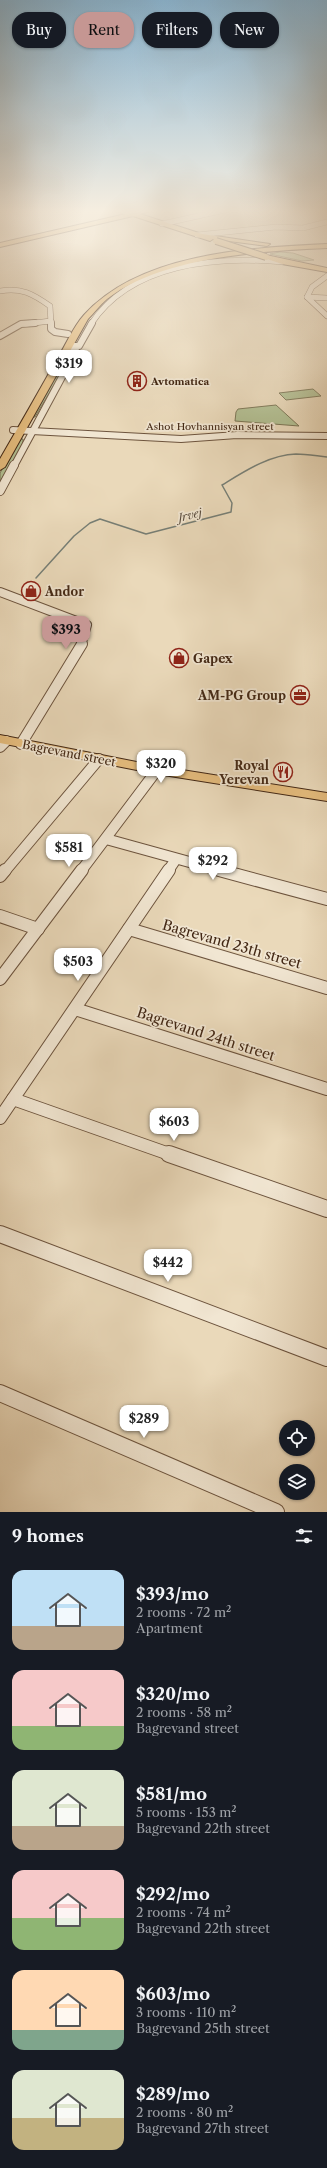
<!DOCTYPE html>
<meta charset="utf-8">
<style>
body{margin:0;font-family:"Libre Caslon Text",serif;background:#20242c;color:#f1f3f6;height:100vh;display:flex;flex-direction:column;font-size:15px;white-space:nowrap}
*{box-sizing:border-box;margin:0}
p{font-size:13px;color:#9ea1a6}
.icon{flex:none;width:22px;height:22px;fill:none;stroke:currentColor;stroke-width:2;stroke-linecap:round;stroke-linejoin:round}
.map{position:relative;height:1512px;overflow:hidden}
.details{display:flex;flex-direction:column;background:#171b24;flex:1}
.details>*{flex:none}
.guide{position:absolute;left:12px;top:12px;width:303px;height:36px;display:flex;gap:8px}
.tools{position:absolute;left:279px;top:1420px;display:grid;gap:8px}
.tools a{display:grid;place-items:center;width:36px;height:36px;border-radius:50%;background:#171b24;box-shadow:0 1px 3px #0004;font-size:20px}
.price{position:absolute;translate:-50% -34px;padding:0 9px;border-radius:8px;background:#fff;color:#222;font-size:13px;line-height:26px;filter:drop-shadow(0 1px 2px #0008)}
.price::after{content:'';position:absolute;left:50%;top:24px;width:12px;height:9px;margin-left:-6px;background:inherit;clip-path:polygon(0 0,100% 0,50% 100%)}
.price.selected{background:#c59692;color:#111}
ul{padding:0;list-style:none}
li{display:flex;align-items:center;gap:12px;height:100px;padding:0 12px}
li span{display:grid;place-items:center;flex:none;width:112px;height:80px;border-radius:12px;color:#555}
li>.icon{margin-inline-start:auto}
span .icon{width:48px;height:48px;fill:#fffc;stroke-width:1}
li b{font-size:17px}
h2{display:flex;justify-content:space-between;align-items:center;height:48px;padding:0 12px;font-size:17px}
.pill{padding:0 14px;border-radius:16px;background:#171b24;box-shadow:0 1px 3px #0004;font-size:14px;line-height:36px}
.pill.selected{background:#c59692;color:#111}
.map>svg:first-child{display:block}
.green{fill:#b2c093;stroke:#7a7454}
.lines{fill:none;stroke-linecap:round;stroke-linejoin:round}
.stream{stroke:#777f76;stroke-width:1.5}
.minor-far5-casing{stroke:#6d543e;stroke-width:6}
.minor-far4-casing{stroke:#6d543e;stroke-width:8}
.minor-far3-casing{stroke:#6d543e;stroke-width:10}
.minor-far2-casing{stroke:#6d543e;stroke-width:12}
.minor-far1-casing{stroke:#6d543e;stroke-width:14}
.minor-casing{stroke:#6d543e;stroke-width:18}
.major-casing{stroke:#432815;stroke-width:2}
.minor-far5{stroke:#f1e6d2;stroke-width:5}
.minor-far4{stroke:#f1e6d2;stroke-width:6}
.minor-far3{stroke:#f1e6d2;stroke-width:8}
.minor-far2{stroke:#f1e6d2;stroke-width:10}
.minor-far1{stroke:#f1e6d2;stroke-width:12}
.minor{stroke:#f1e6d2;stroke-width:16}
.major{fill:#e5bc7d;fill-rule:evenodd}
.major-bridge-casing{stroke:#432815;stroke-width:8;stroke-linecap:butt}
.major-bridge{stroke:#e5bc7d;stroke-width:6}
.labels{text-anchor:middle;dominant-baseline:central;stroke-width:3.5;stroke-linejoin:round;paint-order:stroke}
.far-poi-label{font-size:10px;font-weight:bold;fill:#432815;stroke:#f1e6d2;text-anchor:start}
.far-street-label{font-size:10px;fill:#432815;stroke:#f1e6d2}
.far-water-label{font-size:11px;font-style:italic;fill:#594c3e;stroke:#f1e6d2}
.poi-label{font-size:12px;font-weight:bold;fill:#432815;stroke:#f1e6d2;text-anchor:start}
.street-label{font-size:12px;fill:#432815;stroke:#f1e6d2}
.near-street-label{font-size:14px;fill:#432815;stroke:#f1e6d2}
</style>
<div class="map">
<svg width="327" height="1512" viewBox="0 0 327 1512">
<rect width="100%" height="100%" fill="#ead9ba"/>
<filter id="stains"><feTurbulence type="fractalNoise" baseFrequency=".005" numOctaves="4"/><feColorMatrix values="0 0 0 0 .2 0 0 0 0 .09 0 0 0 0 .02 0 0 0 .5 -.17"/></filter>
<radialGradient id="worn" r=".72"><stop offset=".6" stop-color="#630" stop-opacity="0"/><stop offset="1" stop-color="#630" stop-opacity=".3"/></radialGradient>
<g class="green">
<polygon points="280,252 293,253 314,260 302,261 270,254"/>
<polygon points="69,351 74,351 35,417 32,417"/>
<polygon points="313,389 321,396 286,400 279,393"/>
<polygon points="276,405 299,426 235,421 236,412 238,409"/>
<polygon points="19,439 23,439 23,445 0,485 0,473"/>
</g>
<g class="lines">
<path class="stream" d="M36,578l38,-42 16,-13 10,-4 46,15 85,-22 1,-9 -10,-18c23,-14 47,-30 74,-31 10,0 21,2 31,3"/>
<defs>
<g id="minor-far5">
<polyline points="120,210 133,214"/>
<polyline points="162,224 225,210"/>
<polyline points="197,235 276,227 303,228 327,222"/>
<polyline points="327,276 312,287 307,297 327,316"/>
<path d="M0,291c21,-4 33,3 50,15l1,18"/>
<polyline points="307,297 327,298"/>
<polyline points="25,324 51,321"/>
<path d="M91,324c40,-61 126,-68 191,-62"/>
</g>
<g id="minor-far4">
<polyline points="51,323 51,329 55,332 68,334"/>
<polyline points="0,336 21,324 35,323"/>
<polyline points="70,346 79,346 92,323"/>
<polyline points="13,430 181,439 237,435 327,436"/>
<polyline points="14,466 76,351 68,350"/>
</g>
<g id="minor-far3">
<polyline points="0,491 14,465"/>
<polyline points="0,592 87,625 81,645"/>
</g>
<g id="minor-far2">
<polyline points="21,744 82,644"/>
<polyline points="0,747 6,741"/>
<polyline points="106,839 222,871"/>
<polyline points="5,871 99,759"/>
<polyline points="81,871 157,770"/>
<polyline points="168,871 176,859"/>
</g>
<g id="minor-far1">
<polyline points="219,870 327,899"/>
<polyline points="0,876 5,870"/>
<polyline points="0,916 38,929"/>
<polyline points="129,929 327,988"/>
<polyline points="0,979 82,870"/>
<polyline points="75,1009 327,1089"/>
<polyline points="13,1099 172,1155"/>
<polyline points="0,1118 169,870"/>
</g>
<g id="minor">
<polyline points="169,1154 327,1209"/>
<polyline points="0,1234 327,1358"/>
<polyline points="0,1393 276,1512"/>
</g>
<g id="major">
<polygon points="143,210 154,210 140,214 202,234 270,244 267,246 213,239 210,241 133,216 0,247 0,243"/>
<path d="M327,244v4c-66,3 -166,9 -220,51 -7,6 -13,14 -19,20l-83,148 -5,3v-11c19,-33 38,-66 57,-100 9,-14 16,-32 27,-44 56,-62 164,-67 243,-71z"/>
<polygon points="266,255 327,268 327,272 282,264 264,258 263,257"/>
<polygon points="0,735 157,766 327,793 327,801 157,774 0,743"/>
</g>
</defs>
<use href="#minor-far5" class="minor-far5-casing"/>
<use href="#minor-far4" class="minor-far4-casing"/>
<use href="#minor-far3" class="minor-far3-casing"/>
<use href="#minor-far2" class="minor-far2-casing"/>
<use href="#minor-far1" class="minor-far1-casing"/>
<use href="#minor" class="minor-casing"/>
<use href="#major" class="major-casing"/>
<use href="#minor-far5" class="minor-far5"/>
<use href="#minor-far4" class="minor-far4"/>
<use href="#minor-far3" class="minor-far3"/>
<use href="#minor-far2" class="minor-far2"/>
<use href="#minor-far1" class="minor-far1"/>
<use href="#minor" class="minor"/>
<use href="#major" class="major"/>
<defs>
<polyline id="major-bridge" points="216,241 266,257"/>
</defs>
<use href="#major-bridge" class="major-bridge-casing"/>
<use href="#major-bridge" class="major-bridge"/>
</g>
<linearGradient id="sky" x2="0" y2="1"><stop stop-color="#89b6d4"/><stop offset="0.5" stop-color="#f6eee0"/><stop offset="1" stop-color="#f6eee0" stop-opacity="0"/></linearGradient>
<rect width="327" height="422" fill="url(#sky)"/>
<defs>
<symbol id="building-ring" viewBox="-11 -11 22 22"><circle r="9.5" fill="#f1e6d2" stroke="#8f2418" stroke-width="1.5"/><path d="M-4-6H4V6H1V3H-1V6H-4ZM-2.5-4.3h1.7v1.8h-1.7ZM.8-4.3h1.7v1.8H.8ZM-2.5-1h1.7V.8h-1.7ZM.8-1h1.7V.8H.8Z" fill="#8f2418"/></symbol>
<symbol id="shop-ring" viewBox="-11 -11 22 22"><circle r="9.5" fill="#f1e6d2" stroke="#8f2418" stroke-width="1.5"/><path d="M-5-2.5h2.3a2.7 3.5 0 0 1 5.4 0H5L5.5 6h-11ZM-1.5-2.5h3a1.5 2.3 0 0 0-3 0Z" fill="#8f2418"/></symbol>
<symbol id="office-ring" viewBox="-11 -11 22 22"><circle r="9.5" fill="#f1e6d2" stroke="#8f2418" stroke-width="1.5"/><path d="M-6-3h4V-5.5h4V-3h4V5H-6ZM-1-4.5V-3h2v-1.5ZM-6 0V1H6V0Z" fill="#8f2418"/></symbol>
<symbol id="restaurant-ring" viewBox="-11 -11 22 22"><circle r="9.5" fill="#f1e6d2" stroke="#8f2418" stroke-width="1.5"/><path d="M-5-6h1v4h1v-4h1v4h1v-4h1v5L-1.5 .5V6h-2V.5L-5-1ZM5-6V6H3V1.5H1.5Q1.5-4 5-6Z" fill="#8f2418"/></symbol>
</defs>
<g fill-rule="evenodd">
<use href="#building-ring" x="126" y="370" width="22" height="22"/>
<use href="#shop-ring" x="20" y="580" width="22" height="22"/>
<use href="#shop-ring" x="168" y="647" width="22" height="22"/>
<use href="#office-ring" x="289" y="684" width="22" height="22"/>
<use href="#restaurant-ring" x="272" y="761" width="22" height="22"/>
</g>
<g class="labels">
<g class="far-poi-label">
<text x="151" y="381">Avtomatica</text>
</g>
<g class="far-street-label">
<text x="210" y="426">Ashot Hovhannisyan street</text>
</g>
<g class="far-water-label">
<text transform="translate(190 515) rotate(-15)">Jrvej</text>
</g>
<g class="poi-label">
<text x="45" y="591">Andor</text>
<text x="193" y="658">Gapex</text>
<text x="286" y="695" text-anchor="end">AM-PG Group</text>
<text x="269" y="765" text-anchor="end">Royal<tspan x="269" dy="14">Yerevan</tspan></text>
</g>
<g class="street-label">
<text transform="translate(69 753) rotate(11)">Bagrevand street</text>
</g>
<g class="near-street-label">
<text transform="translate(232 944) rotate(16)">Bagrevand 23th street</text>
<text transform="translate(206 1034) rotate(18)">Bagrevand 24th street</text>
</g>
</g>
<rect width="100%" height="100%" filter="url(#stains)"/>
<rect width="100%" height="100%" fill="url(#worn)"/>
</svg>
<div class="tools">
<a><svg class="icon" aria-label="locate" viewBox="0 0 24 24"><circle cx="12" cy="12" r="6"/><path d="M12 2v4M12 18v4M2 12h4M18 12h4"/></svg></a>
<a><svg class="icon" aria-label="layers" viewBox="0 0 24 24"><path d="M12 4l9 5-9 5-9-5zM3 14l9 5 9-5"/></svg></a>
</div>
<b class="price" style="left:69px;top:384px">$319</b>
<b class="price selected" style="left:66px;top:650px">$393</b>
<b class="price" style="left:161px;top:784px">$320</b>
<b class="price" style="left:69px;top:868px">$581</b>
<b class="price" style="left:213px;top:881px">$292</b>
<b class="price" style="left:78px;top:982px">$503</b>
<b class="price" style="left:174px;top:1142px">$603</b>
<b class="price" style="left:168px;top:1283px">$442</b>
<b class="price" style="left:144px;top:1439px">$289</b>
<div class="guide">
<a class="pill">Buy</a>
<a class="pill selected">Rent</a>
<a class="pill">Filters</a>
<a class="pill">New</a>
</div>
</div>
<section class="details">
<h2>9 homes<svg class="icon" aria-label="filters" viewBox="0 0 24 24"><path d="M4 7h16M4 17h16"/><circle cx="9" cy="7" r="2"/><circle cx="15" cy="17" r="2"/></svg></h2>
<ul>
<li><span style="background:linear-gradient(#bfe0f5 70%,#b9a48a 0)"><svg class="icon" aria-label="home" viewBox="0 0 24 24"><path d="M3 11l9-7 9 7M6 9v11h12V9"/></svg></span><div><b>$393/mo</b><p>2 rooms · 72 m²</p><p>Apartment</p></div></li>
<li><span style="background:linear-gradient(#f6c9c9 70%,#8fb573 0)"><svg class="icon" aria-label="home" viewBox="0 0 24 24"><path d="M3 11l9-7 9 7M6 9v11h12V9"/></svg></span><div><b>$320/mo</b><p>2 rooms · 58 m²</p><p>Bagrevand street</p></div></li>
<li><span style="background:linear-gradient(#dfe7d0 70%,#b9a48a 0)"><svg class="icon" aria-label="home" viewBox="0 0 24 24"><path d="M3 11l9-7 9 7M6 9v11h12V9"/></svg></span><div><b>$581/mo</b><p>5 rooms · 153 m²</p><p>Bagrevand 22th street</p></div></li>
<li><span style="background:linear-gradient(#f6c9c9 60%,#8fb573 0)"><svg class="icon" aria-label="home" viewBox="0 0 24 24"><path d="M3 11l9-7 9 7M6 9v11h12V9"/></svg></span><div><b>$292/mo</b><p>2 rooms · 74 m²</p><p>Bagrevand 22th street</p></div></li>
<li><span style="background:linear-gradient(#ffd9b3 75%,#7fa58c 0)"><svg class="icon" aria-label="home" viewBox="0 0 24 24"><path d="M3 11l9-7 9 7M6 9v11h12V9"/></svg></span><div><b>$603/mo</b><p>3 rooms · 110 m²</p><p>Bagrevand 25th street</p></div></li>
<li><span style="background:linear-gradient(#dfe7d0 60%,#c2b280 0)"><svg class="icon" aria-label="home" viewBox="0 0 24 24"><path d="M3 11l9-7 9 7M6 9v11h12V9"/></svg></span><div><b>$289/mo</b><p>2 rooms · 80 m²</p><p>Bagrevand 27th street</p></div></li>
</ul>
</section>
